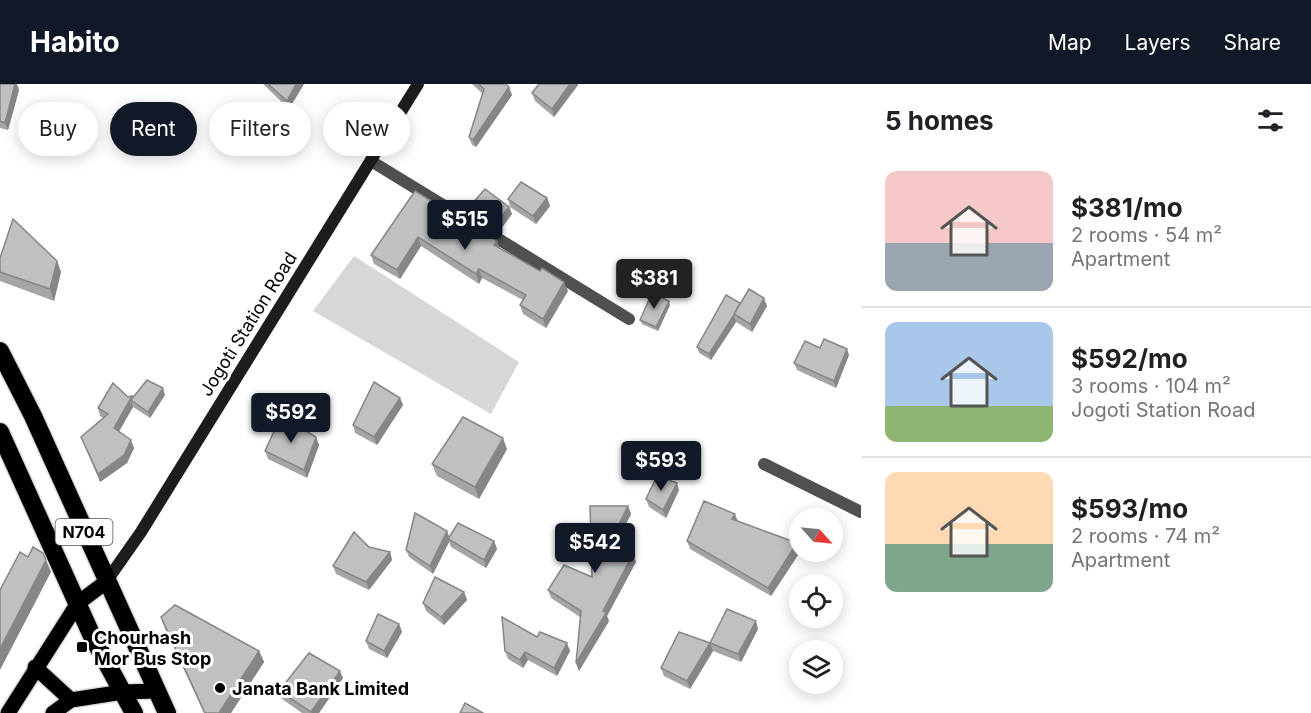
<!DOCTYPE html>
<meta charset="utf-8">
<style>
body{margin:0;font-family:Inter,sans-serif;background:#f6f6f6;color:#202124;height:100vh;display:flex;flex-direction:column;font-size:22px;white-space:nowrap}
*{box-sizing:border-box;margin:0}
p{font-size:20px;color:#757577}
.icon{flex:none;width:33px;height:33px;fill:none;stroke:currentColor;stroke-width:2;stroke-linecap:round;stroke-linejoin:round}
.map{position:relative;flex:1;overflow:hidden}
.side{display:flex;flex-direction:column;background:#fff;width:450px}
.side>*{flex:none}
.guide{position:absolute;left:18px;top:18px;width:570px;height:54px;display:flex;gap:12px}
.needle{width:39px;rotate:117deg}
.controls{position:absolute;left:789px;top:424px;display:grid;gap:12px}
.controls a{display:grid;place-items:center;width:54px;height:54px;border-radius:50%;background:#fff;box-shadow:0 3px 15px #0003;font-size:30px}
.price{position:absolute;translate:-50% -51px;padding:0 14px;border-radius:6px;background:#111827;color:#fff;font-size:20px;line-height:39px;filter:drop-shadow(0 2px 3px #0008)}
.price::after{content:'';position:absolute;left:50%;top:36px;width:18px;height:14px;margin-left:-9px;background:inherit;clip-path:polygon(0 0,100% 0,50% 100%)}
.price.on{background:#222;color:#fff}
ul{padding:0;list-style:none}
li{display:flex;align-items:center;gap:18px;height:150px;padding:0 24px}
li+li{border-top:2px solid #e0e0e0}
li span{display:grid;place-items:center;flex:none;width:168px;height:120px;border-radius:12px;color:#555}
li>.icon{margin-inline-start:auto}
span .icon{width:72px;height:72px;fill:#fffc;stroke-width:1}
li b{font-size:26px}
h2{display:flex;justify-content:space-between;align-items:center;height:72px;padding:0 24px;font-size:26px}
.chip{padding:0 21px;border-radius:27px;background:#fff;box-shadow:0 3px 15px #0003;font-size:21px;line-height:54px}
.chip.on{background:#111827;color:#fff}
header{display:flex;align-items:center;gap:36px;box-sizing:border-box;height:84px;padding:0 30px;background:#111827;color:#fff}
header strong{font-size:28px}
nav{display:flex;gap:33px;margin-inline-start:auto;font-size:21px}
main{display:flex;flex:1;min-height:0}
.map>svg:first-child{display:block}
.green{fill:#d7d7d7}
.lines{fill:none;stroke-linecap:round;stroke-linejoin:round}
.primary-casing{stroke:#dbdbdb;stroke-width:18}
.highway-casing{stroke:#dbdbdb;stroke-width:21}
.street{stroke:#505050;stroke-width:12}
.secondary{stroke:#1d1d1d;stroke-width:12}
.primary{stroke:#000;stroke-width:15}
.highway{stroke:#000;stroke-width:18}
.wall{fill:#a5a5a5}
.shaded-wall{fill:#868686}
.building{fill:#c0c0c0;stroke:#868686;stroke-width:1.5}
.poi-dot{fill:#000;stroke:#fff;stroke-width:2}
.labels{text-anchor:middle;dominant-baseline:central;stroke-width:6;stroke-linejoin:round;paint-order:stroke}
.shield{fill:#fff;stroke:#4c4c4c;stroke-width:1.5}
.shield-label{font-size:16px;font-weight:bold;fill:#000}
.street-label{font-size:18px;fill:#000;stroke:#fff}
.poi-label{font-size:18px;font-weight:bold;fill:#000;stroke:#fff;text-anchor:start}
</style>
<header>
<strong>Habito</strong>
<nav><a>Map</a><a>Layers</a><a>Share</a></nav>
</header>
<main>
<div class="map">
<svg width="861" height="629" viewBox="0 0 861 629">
<rect width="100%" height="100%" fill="#fff"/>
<polygon class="green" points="354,172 519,278 491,330 313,227"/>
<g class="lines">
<defs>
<g id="primary">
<polyline points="35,583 71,616 123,608 156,607"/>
<polyline points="8,629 78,519 106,498"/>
<polyline points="53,629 71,616"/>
</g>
<g id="highway">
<polyline points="0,267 33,332 167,629"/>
<polyline points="0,348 92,552 134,629"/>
</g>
</defs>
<use href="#primary" class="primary-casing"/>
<use href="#highway" class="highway-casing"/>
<g class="street">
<polyline points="371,77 629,235"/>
<polyline points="764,380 861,428"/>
</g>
<polyline class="secondary" points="106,498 141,448 418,0"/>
<use href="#primary" class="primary"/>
<use href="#highway" class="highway"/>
</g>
<g class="wall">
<polygon points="0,0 19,6 8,46 0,44"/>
<polygon points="263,0 304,0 289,25"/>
<polygon points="472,0 506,0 512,11 476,63 472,61 469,53 483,10"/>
<polygon points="578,1 554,33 535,17 532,9"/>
<polygon points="415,107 497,157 499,164 568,207 546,244 523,230 520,221 523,216 482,194 479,200 421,162 400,195 374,180 371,171"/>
<polygon points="547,114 550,122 536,140 510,123 508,115"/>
<polygon points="470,122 509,123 512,130 500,146 473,130"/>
<polygon points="57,177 61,188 54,217 0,197 0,188"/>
<polygon points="740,219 767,222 752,248 736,238 711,276 699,269 697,263"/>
<polygon points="670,221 658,247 642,240 640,236"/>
<polygon points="820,264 849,271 836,304 797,286 794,279"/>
<polygon points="165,311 150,334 133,323 119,348 134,364 127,379 100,398 81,353 103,334 100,332 98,324 128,313 132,312 132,315"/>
<polygon points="400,314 403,321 377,361 355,349 353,341"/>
<polygon points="316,353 319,361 307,394 268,375 265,367"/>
<polygon points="507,365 479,415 437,392 432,380"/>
<polygon points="679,406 666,434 649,423 646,415"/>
<polygon points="628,422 631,430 614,464 633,470 636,478 607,532 609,537 579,587 576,579 580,533 551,514 548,506 592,493"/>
<polygon points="738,437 800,465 800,468 771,512 690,465 687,457"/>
<polygon points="447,447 449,453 494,457 497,465 486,484 451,463 449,458 433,490 409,473 406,466"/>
<polygon points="369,463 390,468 392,476 369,506 336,490 333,482"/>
<polygon points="464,508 467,516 444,541 426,527 423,519"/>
<polygon points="161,533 259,567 264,578 231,629 204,629 165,545"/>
<polygon points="399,540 402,548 387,574 369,565 366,557"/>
<polygon points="758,545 741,578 713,567 690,605 664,592 661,584 710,559"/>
<polygon points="537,553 570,567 557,592 528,576 523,584 508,575 505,567"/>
<polygon points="343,594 319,629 302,629 282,615 279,607"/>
</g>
<g class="shaded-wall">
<polygon points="15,0 17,0 19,6 8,46 5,39"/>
<polygon points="296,0 304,0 289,25 287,17"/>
<polygon points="570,0 578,0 578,1 554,33 552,25"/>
<polygon points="509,3 512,11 476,63 473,56"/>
<polygon points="547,114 550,122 536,140 533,132"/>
<polygon points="509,123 512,130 500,146 497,138"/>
<polygon points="418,153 421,162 400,195 397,186"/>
<polygon points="497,157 500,166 494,161"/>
<polygon points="57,177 61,188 54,217 50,205"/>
<polygon points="479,185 482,194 479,200 476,190"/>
<polygon points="564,198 568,207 546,244 543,235"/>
<polygon points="764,214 767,222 752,248 750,240"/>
<polygon points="669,217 670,221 658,247 656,243"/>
<polygon points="734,232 736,238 711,276 709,270"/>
<polygon points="847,265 849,271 836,304 834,297"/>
<polygon points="163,304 165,311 150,334 148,328"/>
<polygon points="132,312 134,319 131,316 133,323 116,352 114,344"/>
<polygon points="400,314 403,321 377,361 374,353"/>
<polygon points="316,353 319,361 307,394 304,386"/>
<polygon points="503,354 507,365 479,415 475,403"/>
<polygon points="131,356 134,364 127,379 100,398 98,390"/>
<polygon points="677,399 679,406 666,434 663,426"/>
<polygon points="628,422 631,430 611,469 608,462"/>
<polygon points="735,430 738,438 732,435"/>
<polygon points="447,447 450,455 448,455 449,458 433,490 430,482"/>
<polygon points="494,457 497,465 486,484 484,476"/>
<polygon points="797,459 800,468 771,512 768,504"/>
<polygon points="390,468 392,476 369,506 366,498"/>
<polygon points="633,470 636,478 607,532 609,537 579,587 576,579"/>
<polygon points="46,476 51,488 0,586 0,565"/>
<polygon points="464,508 467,516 444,541 441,533"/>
<polygon points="756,537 758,545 741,578 738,570"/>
<polygon points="399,540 402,548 387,574 384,567"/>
<polygon points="567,559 570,567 557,592 554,584"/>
<polygon points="710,559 713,567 690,605 687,597"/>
<polygon points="259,567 264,578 231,629 219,629"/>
<polygon points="525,568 528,576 523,584 520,576"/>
<polygon points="340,587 343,594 319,629 311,629"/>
</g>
<g class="building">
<polygon points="0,0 15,0 5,39 0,37"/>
<polygon points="268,0 296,0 287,17"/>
<polygon points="478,0 506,0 509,3 473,56 469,53 484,5"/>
<polygon points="539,0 570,0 552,25 532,9"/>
<polygon points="521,98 547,114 533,132 508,115"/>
<polygon points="485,105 509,123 497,138 470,122"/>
<polygon points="415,107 497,157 494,161 540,187 542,184 564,198 543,235 520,221 526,211 479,185 476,190 418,153 397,186 371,171"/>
<polygon points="13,135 57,177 50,205 0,188 0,174"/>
<polygon points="749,205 764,214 750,240 734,230"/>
<polygon points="652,209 669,217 656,243 640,236"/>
<polygon points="726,211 740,219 734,230 734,231 709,270 697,263"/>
<polygon points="824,255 847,265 834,297 794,279 805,257 820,264"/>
<polygon points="147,296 163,304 148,328 131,316"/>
<polygon points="374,298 400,314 374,353 353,341"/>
<polygon points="113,299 128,313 132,312 114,344 131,356 124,371 98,390 81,353 108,330 98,324"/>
<polygon points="281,332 316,353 304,386 265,367"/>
<polygon points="463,333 503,354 475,403 432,380"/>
<polygon points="657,392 677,399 663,426 646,415"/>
<polygon points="704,417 735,430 732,435 797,459 768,504 687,457"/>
<polygon points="590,422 628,422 608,462 633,470 603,527 606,529 576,579 581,527 548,506 564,481 592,493"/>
<polygon points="415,429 447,447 430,482 406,466"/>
<polygon points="458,439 494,457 484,476 448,455"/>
<polygon points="354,448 369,463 390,468 366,498 333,482"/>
<polygon points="33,463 43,469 46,476 0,565 0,506 20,468 28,473"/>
<polygon points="435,493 464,508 441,533 423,519"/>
<polygon points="175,521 259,567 219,629 205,629 161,533"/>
<polygon points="727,525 756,537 738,570 710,559"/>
<polygon points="378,530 399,540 384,567 366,557"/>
<polygon points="502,533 537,553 540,548 567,559 554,584 525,568 520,576 505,567"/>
<polygon points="679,548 710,559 687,597 661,584"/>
<polygon points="309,569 340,587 311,628 279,607"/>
<polygon points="465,619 483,629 460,629"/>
</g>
<g class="poi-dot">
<rect x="76" y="557" width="12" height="12" rx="3"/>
<circle cx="220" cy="604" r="6"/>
</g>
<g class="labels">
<rect class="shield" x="55.5" y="435" width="57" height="26" rx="4.5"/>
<g class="shield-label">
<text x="84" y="448">N704</text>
</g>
<g class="street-label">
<text transform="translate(248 240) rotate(-58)">Jogoti Station Road</text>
</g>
<g class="poi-label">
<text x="94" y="553">Chourhash<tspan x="94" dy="21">Mor Bus Stop</tspan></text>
<text x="232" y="604">Janata Bank Limited</text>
</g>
</g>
</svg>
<div class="controls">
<a><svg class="needle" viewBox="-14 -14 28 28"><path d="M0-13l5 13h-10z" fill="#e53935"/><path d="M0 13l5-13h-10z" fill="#757577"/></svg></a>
<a><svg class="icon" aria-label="locate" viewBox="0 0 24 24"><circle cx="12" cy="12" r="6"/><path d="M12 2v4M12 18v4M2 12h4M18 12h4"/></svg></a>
<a><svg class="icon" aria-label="layers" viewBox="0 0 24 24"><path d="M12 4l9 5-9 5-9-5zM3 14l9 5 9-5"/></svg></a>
</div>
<b class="price" style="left:465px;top:167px">$515</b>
<b class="price on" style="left:654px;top:226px">$381</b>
<b class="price" style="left:291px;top:360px">$592</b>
<b class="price" style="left:661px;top:408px">$593</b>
<b class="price" style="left:595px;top:490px">$542</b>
<div class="guide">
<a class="chip">Buy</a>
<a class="chip on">Rent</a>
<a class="chip">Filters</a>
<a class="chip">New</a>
</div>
</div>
<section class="side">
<h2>5 homes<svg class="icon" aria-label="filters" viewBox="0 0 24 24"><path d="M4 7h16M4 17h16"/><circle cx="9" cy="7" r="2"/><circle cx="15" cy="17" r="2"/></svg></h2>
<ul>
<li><span style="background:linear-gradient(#f6c9c9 60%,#9aa5b1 0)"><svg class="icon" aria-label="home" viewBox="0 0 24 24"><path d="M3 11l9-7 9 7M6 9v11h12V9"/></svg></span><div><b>$381/mo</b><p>2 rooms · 54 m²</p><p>Apartment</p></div></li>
<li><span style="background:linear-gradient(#a9c7e8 70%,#8fb573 0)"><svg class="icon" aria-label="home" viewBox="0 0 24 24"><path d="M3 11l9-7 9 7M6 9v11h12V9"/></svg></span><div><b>$592/mo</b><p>3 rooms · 104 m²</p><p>Jogoti Station Road</p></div></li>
<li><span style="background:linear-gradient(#ffd9b3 60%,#7fa58c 0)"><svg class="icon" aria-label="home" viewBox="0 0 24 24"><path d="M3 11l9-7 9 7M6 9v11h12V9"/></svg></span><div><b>$593/mo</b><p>2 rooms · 74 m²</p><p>Apartment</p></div></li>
</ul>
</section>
</main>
